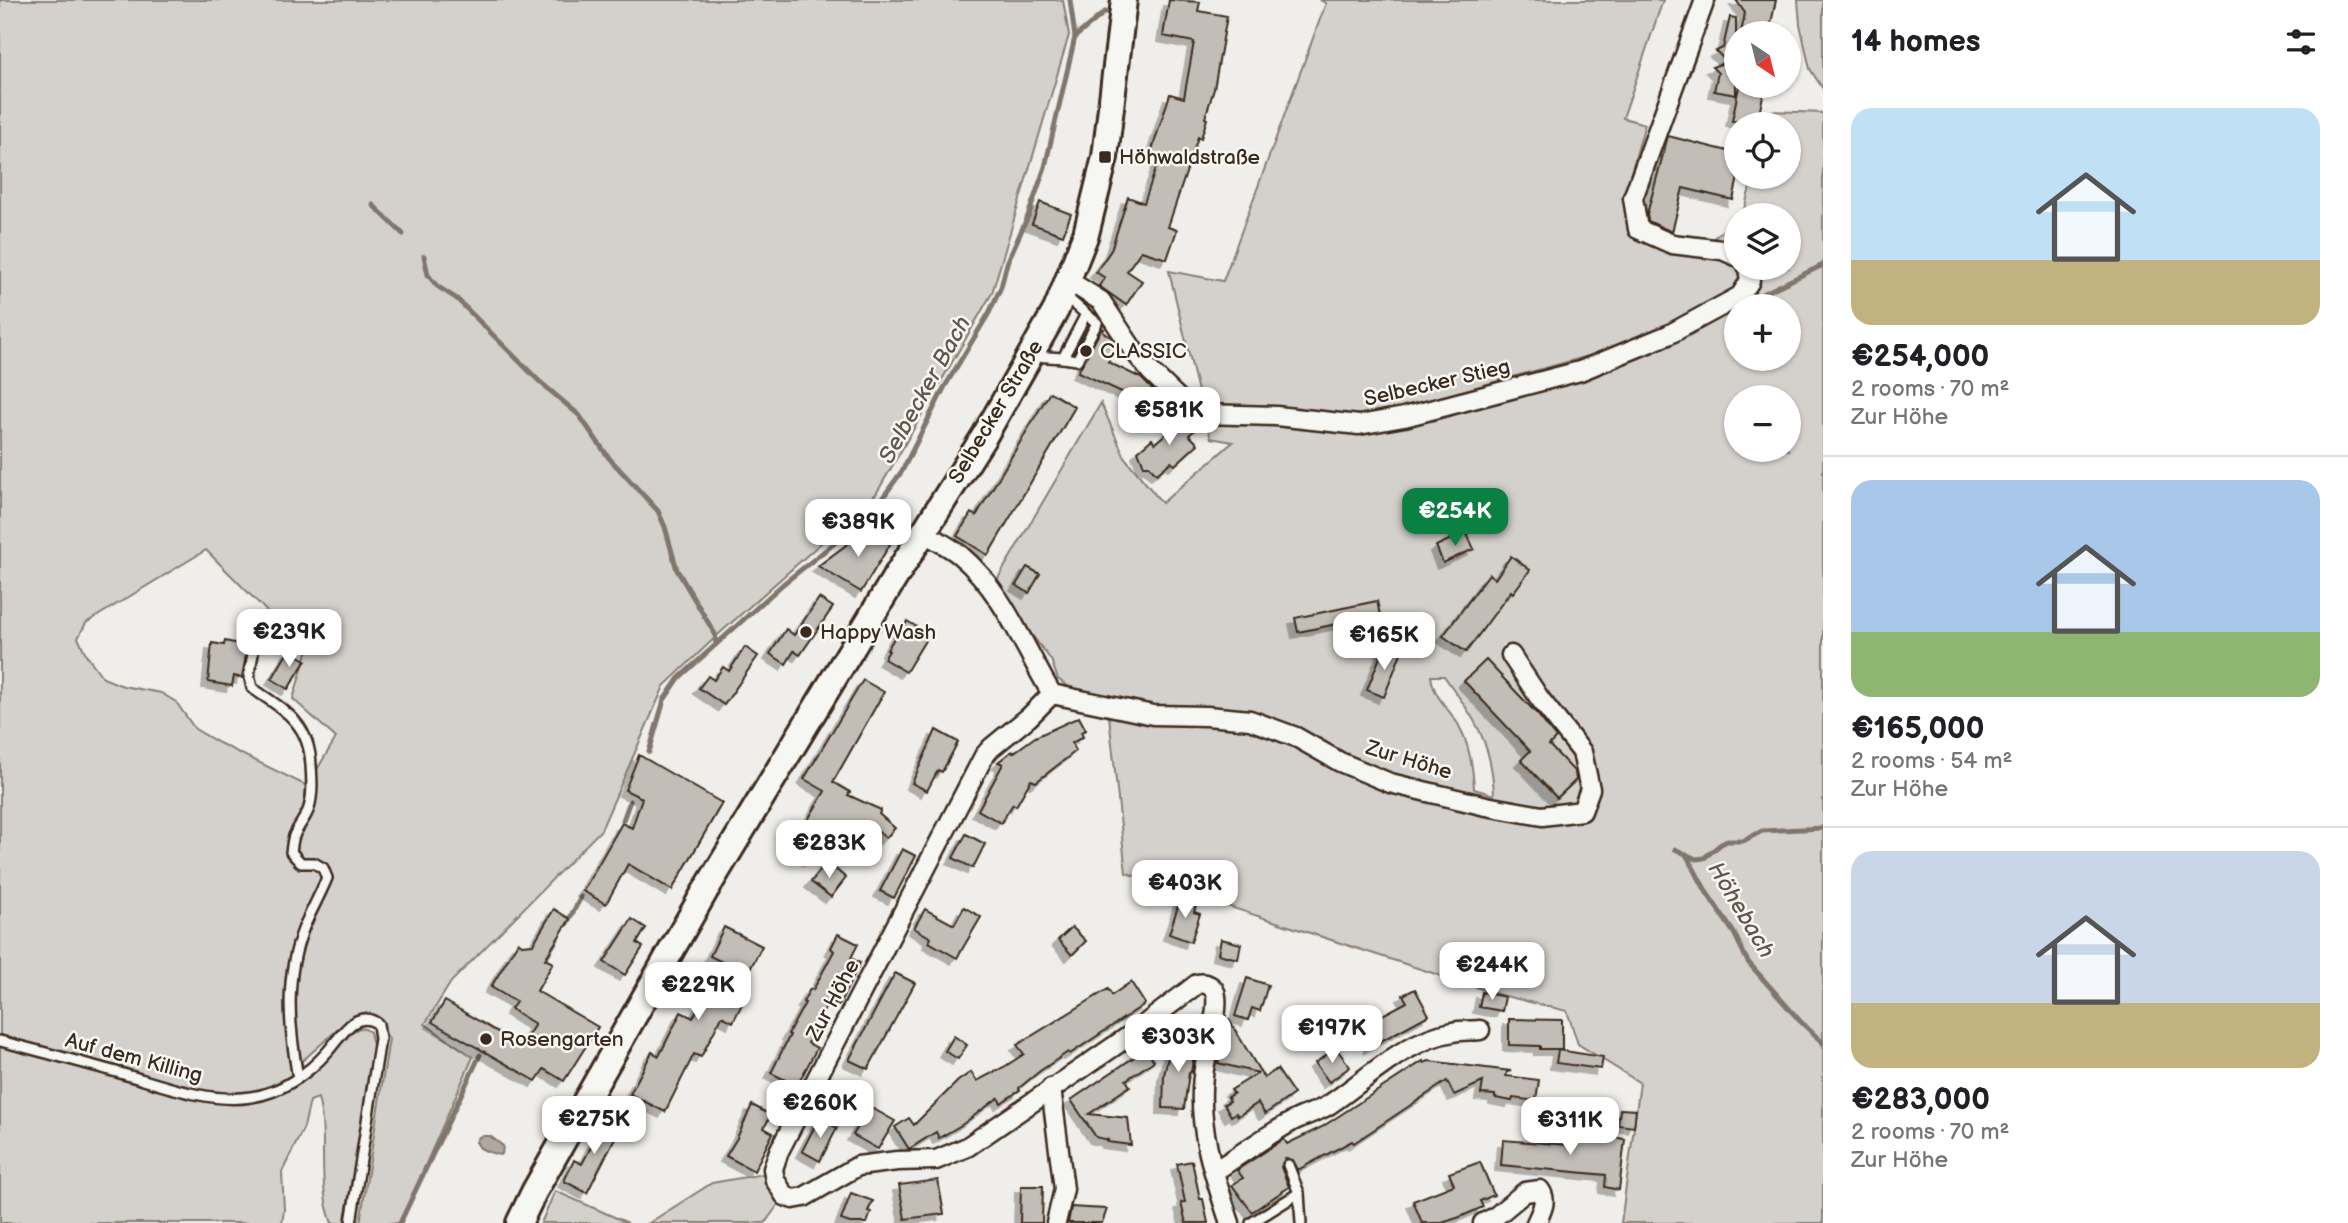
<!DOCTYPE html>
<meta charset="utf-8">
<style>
body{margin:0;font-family:"Balsamiq Sans",sans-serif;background:#f6f6f6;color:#202124;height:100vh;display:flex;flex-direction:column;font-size:26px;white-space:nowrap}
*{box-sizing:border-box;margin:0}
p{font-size:23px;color:#757577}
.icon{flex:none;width:38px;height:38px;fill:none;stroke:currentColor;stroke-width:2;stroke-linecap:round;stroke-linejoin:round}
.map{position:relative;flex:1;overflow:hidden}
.sheet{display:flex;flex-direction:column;background:#fff;width:525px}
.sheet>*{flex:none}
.needle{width:46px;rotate:145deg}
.buttons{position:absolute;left:1724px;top:21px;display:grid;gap:14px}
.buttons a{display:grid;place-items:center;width:77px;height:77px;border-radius:50%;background:#fff;box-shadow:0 2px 5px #0004;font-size:35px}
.price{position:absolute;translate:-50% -60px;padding:0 16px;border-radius:14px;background:#fff;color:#222;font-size:23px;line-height:46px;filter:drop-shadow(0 2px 4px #0008)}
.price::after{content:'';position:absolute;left:50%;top:42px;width:21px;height:16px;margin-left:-10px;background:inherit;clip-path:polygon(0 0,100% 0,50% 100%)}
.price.current{background:#0b8043;color:#fff}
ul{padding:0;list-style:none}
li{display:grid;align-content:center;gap:14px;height:371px;padding:0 28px}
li+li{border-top:2px solid #e0e0e0}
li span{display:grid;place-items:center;height:217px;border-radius:21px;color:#555}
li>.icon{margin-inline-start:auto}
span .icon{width:126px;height:126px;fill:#fffc;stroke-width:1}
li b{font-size:30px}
h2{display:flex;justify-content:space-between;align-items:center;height:84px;padding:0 28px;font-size:30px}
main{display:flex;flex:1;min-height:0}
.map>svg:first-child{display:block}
.green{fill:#d4d1cc;stroke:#887e75;stroke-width:2;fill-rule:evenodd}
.water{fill:#afa8a1;stroke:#81766d;stroke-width:2}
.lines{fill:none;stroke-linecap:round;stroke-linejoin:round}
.stream{stroke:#81766d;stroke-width:5}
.building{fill:#c2bdb7;stroke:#3b2a1e;stroke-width:2;filter:url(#shadow)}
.lane-casing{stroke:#3b2a1e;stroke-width:14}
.street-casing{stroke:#3b2a1e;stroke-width:23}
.secondary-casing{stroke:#3b2a1e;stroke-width:30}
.lane{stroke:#f6f6f2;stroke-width:9}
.street{stroke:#f6f6f2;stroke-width:18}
.secondary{stroke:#f6f6f2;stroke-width:24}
.poi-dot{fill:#3b2a1e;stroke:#f6f6f2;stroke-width:2.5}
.labels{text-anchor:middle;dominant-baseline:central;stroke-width:5;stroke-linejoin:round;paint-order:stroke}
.poi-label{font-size:21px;fill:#3b2a1e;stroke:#f6f6f2;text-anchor:start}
.street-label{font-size:21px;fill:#3b2a1e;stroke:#f6f6f2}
.water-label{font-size:23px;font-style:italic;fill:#64564c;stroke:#f6f6f2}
</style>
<main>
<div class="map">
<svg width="1823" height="1223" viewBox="0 0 1823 1223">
<defs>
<filter id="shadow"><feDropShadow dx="-6" dy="6" stdDeviation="0" flood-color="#0004"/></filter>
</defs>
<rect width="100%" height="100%" fill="#efeeea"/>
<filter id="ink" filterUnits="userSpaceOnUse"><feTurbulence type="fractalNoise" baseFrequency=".0143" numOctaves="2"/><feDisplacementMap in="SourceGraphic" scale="14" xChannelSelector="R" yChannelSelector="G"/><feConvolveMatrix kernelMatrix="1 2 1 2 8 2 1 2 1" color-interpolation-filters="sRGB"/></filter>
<g filter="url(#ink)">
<g class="green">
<path d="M0,0h1063l6,35 -77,258 -116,201 -156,139 -56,53 -63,144 -150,152 -26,42 48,33 -73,166h-40l29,-184 -15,-25 -20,1 -53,47 7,13 15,-11 30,-33 7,-3 5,1 5,3 3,13 -8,65 -21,113h-12c-16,-39 -3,-85 -14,-125l-8,3 -6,26 -22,45 2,38 -2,13h-282zM206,550l101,102 -14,47 43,39 -29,48 -88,-43 -24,-14 -19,-27 -15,-9 -38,-7 -20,-8 -16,-22 -9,-18 8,-15z"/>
<polygon points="1320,0 1663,0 1623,118 1645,124 1624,197 1631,233 1717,255 1736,263 1736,268 1741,268 1743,279 1735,294 1676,324 1610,350 1360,419 1202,408 1169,271 1223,281 1326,3"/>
<polygon points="1798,0 1823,0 1823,89 1810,69 1800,24"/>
<path d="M1771,111l52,2v1110h-202l19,-140 -62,-39 -11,-33 -70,-17 -371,-121 -17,-157 -51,-37 -7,-19 -57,-75 107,-182 24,55 37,45 71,-61 -22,-4 -7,-20 151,13 289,-78 87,-42 19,-17 3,-26h35v-53h-48l3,-2 10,-36h35v-53h-21zM1736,306h52v53h-52zM1736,397h52v53h-52zM1431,676h13c30,42 48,65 50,119l-20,-6c-1,-22 -5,-46 -16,-65 -11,-18 -24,-26 -27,-48z"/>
<polygon points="1736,219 1736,250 1708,243"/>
<polygon points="763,1174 780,1202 765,1223 649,1223 712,1183"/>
<polygon points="555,1191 628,1223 541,1223"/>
</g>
<polygon class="water" points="484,1136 490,1136 503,1146 502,1154 499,1155 486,1151 480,1148 476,1142 479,1137"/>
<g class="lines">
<g class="stream">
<polyline points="1070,0 1075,37"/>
<polyline points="373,205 403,234"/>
<polyline points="424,256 428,275 437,286 457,299 540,382 579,415 609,458 658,511 665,527 677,570 715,634 716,644"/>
<polyline points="1754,298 1823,265"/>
<polyline points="649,752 664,700 679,678 783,584 851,530 879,503 902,471 944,388 989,313 1001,287 1007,263 1028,216 1045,167 1075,37 1105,12"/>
<polyline points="623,820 630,801"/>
<polyline points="1675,849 1696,859 1704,858 1721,844 1727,841 1743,841 1762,831 1823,828"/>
<polyline points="1687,856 1707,893 1734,933 1748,962 1800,1021 1823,1043"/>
<polyline points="566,925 581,897"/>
<polyline points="546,957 557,939"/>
<polyline points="400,1223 480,1055"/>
</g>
</g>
<g class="building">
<polygon points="1169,0 1200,2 1198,11 1227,16 1214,89 1205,118 1207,119 1201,138 1198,137 1168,227 1177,230 1167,259 1141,251 1127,271 1142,281 1126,305 1099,286 1105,278 1096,272 1111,250 1128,197 1144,203 1160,156 1151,153 1170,94 1184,98 1194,42 1163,36"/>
<polygon points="1736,0 1776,0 1769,33 1741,33 1745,13"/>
<polygon points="1730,17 1736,18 1736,95 1714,91 1718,73 1712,67 1727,62 1716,51 1723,48"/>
<polygon points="1739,86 1765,86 1757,124 1732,121"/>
<polygon points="1668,136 1736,153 1736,177 1738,177 1733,200 1683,188 1672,232 1648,221 1647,214"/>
<polygon points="1040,202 1071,214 1063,235 1032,224"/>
<polygon points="1102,328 1104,329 1103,332 1111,337 1117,345 1108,362 1141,378 1162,399 1143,416 1122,392 1078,372"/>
<polygon points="1050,392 1075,407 988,555 957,536 971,513 976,516"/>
<polygon points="1184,418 1195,430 1189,435 1198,444 1175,465 1171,462 1157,474 1149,466 1144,466 1138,451 1152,439 1155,443"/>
<polygon points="897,514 909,522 899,537 887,530"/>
<polygon points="869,528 892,541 861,592 818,566"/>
<polygon points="1466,532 1474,549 1443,563 1436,546"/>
<polygon points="1511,556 1530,570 1513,593 1511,591 1466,652 1443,636 1489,574 1495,579"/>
<polygon points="1027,567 1040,574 1029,593 1016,585"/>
<polygon points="819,598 833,607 800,655 794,651 786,664 770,654 786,629 794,635"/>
<polygon points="1377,601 1380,615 1298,632 1295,618"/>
<polygon points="907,621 929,634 906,672 884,659 889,651 887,650 900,628 903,630"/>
<polygon points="225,641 239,644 238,647 247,649 242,678 234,676 232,686 208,682 212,643 224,645"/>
<polygon points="745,647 758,656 724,705 699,688 708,676 714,680 723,667 729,671"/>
<polygon points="1384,647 1401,653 1384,697 1367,690"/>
<polygon points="289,650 306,660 288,689 272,679"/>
<polygon points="1486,660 1538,715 1556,738 1549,745 1575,772 1576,780 1557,798 1521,760 1530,751 1464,681"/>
<polygon points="863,680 884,692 833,782 850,792 848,795 881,810 879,814 895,828 886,838 874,828 864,849 826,831 809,859 791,848 825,791 804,779"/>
<polygon points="1079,717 1086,730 1081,732 1083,737 1072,743 1076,751 1036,782 1031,780 1016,806 1013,804 1001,823 978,810 1003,764 998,762 1012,751 1013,753 1035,737"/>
<polygon points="936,730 958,742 942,772 938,770 927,791 912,783"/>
<polygon points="639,755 722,803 672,890 628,864 606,904 583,891 622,823 632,828 642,798 625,790"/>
<polygon points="966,834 985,844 973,868 953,858"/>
<polygon points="902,849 916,856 894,898 880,891"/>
<polygon points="827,862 846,878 831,897 811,882"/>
<polygon points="1181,897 1197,903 1194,912 1200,914 1191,942 1169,934"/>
<polygon points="964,907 981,917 957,958 929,942 931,938 914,928 925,909 954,925"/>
<polygon points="554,909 570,919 545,959 553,963 537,991 598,1027 564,1081 544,1069 536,1081 432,1022 445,1001 521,1046 535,1024 511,1009 516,1002 491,987 518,942 522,945 533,944"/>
<polygon points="632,919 646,928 637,943 643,947 625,975 604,962"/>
<polygon points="724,927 762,946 747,975 744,973 732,999 742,1004 733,1022 722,1016 701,1057 694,1054 665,1112 630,1094 652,1052 659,1056 681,1012 693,1018 722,962 710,956"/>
<polygon points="1072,927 1086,941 1072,955 1058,940"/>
<polygon points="838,934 858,944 851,958 860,963 839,1005 829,1000 808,1043 817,1048 797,1086 771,1073 790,1035 788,1034 805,1003 803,1002 810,989 813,990 834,951 831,948"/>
<polygon points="1221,939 1241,944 1238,959 1218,954"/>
<polygon points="895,973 915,983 868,1069 849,1060"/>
<polygon points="1247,978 1268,985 1260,1011 1252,1008 1248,1020 1235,1016"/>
<polygon points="1131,982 1145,1004 1070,1054 1068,1052 1040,1071 1019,1088 1020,1090 1001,1103 998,1098 963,1124 939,1138 936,1132 909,1149 895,1127 909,1118 914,1125 958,1081 971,1072 977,1081 1004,1067 1024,1054 1017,1045 1108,989 1112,995"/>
<polygon points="1415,989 1429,1015 1370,1047 1371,1021 1407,1002 1403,995"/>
<polygon points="1482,992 1505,997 1502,1011 1479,1007"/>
<polygon points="1509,1019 1562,1020 1562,1049 1540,1049 1540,1046 1509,1045"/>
<polygon points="1229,1020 1264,1078 1277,1069 1294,1094 1265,1114 1258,1103 1238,1116 1236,1113 1231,1116 1224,1104 1230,1101 1228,1097 1234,1093 1231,1090 1258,1073 1218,1063"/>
<polygon points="954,1036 967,1045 958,1059 945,1051"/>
<polygon points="1172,1040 1196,1045 1191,1072 1189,1073 1184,1109 1163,1108 1164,1075"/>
<polygon points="1336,1048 1350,1067 1329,1082 1315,1063"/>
<polygon points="1146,1049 1154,1061 1126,1080 1130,1086 1089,1114 1128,1118 1131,1145 1107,1142 1108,1140 1096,1137 1071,1100"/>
<polygon points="1558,1050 1603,1057 1601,1069 1556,1063"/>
<polygon points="1423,1061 1424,1063 1429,1061 1511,1071 1507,1072 1506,1076 1539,1080 1536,1101 1513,1098 1512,1101 1495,1098 1495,1095 1481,1094 1483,1082 1454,1095 1447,1081 1354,1143 1352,1141 1298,1170 1293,1160 1285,1159 1281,1167 1289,1187 1252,1212 1232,1185 1243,1178 1237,1170 1269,1149 1284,1139 1287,1144 1322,1127"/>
<polygon points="752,1105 771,1115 764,1128 773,1133 754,1171 726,1156 737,1138"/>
<polygon points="870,1107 895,1121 878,1149 853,1135"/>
<polygon points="1620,1109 1636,1110 1634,1127 1618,1125"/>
<polygon points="609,1113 621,1119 619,1122 622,1124 587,1193 564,1181 574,1160 582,1164"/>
<polygon points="819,1118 837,1128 820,1161 802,1151"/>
<polygon points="1590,1135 1625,1139 1619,1190 1605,1187 1606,1175 1501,1165 1503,1140 1569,1145 1570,1139 1589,1142"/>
<polygon points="1192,1161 1200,1199 1203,1199 1208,1223 1186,1223 1181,1203 1185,1202 1177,1164"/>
<polygon points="1480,1162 1494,1195 1480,1201 1483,1207 1460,1217 1442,1223 1422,1223 1413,1201 1454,1185 1449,1173"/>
<polygon points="938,1180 944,1214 905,1219 899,1185"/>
<polygon points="1021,1186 1043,1186 1042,1223 1020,1223"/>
<polygon points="851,1193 873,1201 868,1211 871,1212 867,1223 850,1223 841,1220"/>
<polygon points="1071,1207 1087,1208 1107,1209 1102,1223 1068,1223"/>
</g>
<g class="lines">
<defs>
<g id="lane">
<polyline points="1033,356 1063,358 1086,314 1064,295"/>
<polyline points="1063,358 1077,360 1097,323 1086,314"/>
<path d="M253,654l-4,21 3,13c32,22 57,34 59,77 1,14 2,29 -2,43 -3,10 -11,18 -15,28 -2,5 -2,11 -3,16l10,11h13l9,5 4,10c-7,17 -16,33 -23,49 -20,50 -15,100 -6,151"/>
<path d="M0,1041c40,10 80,21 120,32 39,11 90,31 131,24 30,-4 58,-24 77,-46 8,-9 16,-22 25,-28 9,-6 17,-5 25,1l2,15 -29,184"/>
<polyline points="1288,1165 1299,1193 1301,1223"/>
<polyline points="1251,1223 1299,1193"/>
</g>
<g id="street">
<polyline points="1705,0 1633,198 1638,229 1672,244 1722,250 1736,256"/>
<polyline points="1069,281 1101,301 1134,351 1151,372 1183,403 1202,414 1276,416 1359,425 1404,417 1580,371 1668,335 1740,296 1750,281 1748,268"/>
<path d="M923,532c12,8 26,14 37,23 44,37 63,91 92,139l101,21 54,1 43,4 46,17 44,25 50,21 96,23 56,10 40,-5 8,-22 -8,-37 -42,-53 -29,-44"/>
<path d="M1052,694l-23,23 -38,31 -7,8 -205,395 -6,18 2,11 10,16 8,3 11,-2 54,-31 39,-5 39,-1 31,-13 165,-113 65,-50c9,-2 18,2 19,12 3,20 -11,58 -13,80 -6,51 11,99 27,147"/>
<polyline points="1051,1088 1064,1189 1056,1223"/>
<path d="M1215,1171c26,-17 51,-35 78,-50 11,-6 24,-9 34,-15 40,-26 77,-66 126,-74 8,-2 18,-1 27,-2"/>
<path d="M1483,1223l12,-6 30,-25 15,-2c8,11 1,22 -4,33"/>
</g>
<polyline id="secondary" points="519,1223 534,1192 704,893 894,579 985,435 1056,310 1086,234 1105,157 1124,0"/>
</defs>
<use href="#lane" class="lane-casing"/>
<use href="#street" class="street-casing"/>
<use href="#secondary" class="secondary-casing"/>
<use href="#lane" class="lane"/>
<use href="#street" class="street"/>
<use href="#secondary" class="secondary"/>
</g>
</g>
<g class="poi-dot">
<rect x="1098" y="150" width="14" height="14" rx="3.5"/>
<circle cx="1086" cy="351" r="7"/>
<circle cx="806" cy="632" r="7"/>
<circle cx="486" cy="1039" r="7"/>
</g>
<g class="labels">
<g class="poi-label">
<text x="1119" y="157">Höhwaldstraße</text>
<text x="1100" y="351">CLASSIC</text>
<text x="820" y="632">Happy Wash</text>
<text x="500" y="1039">Rosengarten</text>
</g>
<g class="street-label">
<text transform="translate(1437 383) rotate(-13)">Selbecker Stieg</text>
<text transform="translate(996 412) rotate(-59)">Selbecker Straße</text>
<text transform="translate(1409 760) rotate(17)">Zur Höhe</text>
<text transform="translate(833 1000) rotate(-62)">Zur Höhe</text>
<text transform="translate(134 1058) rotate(15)">Auf dem Killing</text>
</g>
<g class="water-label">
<text transform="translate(925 390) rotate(-61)">Selbecker Bach</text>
<text transform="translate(1741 910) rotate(59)">Höhebach</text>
</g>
</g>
</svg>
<div class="buttons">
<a><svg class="needle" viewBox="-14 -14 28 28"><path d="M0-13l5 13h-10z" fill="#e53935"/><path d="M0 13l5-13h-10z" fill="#757577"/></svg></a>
<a><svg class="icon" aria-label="locate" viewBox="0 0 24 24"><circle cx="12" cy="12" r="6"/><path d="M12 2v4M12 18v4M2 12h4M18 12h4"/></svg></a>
<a><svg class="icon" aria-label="layers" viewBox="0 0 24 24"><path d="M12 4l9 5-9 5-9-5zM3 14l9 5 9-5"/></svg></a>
<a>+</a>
<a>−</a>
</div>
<b class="price" style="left:1169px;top:447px">€581K</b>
<b class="price current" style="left:1455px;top:548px">€254K</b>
<b class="price" style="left:858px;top:559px">€389K</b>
<b class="price" style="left:289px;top:669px">€239K</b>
<b class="price" style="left:1384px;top:672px">€165K</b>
<b class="price" style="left:829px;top:880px">€283K</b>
<b class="price" style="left:1185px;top:920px">€403K</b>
<b class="price" style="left:1492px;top:1002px">€244K</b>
<b class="price" style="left:698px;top:1022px">€229K</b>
<b class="price" style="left:1332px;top:1065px">€197K</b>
<b class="price" style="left:1178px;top:1074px">€303K</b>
<b class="price" style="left:820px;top:1140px">€260K</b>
<b class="price" style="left:594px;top:1156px">€275K</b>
<b class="price" style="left:1570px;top:1157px">€311K</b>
</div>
<section class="sheet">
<h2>14 homes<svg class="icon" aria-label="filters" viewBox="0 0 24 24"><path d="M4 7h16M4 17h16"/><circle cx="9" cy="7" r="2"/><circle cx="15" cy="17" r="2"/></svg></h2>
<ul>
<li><span style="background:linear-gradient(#bfe0f5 70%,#c2b280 0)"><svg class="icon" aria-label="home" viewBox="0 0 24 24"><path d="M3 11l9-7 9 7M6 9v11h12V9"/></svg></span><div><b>€254,000</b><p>2 rooms · 70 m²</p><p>Zur Höhe</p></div></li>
<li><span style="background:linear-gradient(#a9c7e8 70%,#8fb573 0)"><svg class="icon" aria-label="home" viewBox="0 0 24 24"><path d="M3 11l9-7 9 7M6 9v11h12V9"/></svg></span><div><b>€165,000</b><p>2 rooms · 54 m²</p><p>Zur Höhe</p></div></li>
<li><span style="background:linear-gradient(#c9d6e8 70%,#c2b280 0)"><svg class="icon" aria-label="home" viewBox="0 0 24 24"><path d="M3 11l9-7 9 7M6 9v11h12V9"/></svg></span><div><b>€283,000</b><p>2 rooms · 70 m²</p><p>Zur Höhe</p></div></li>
</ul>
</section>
</main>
